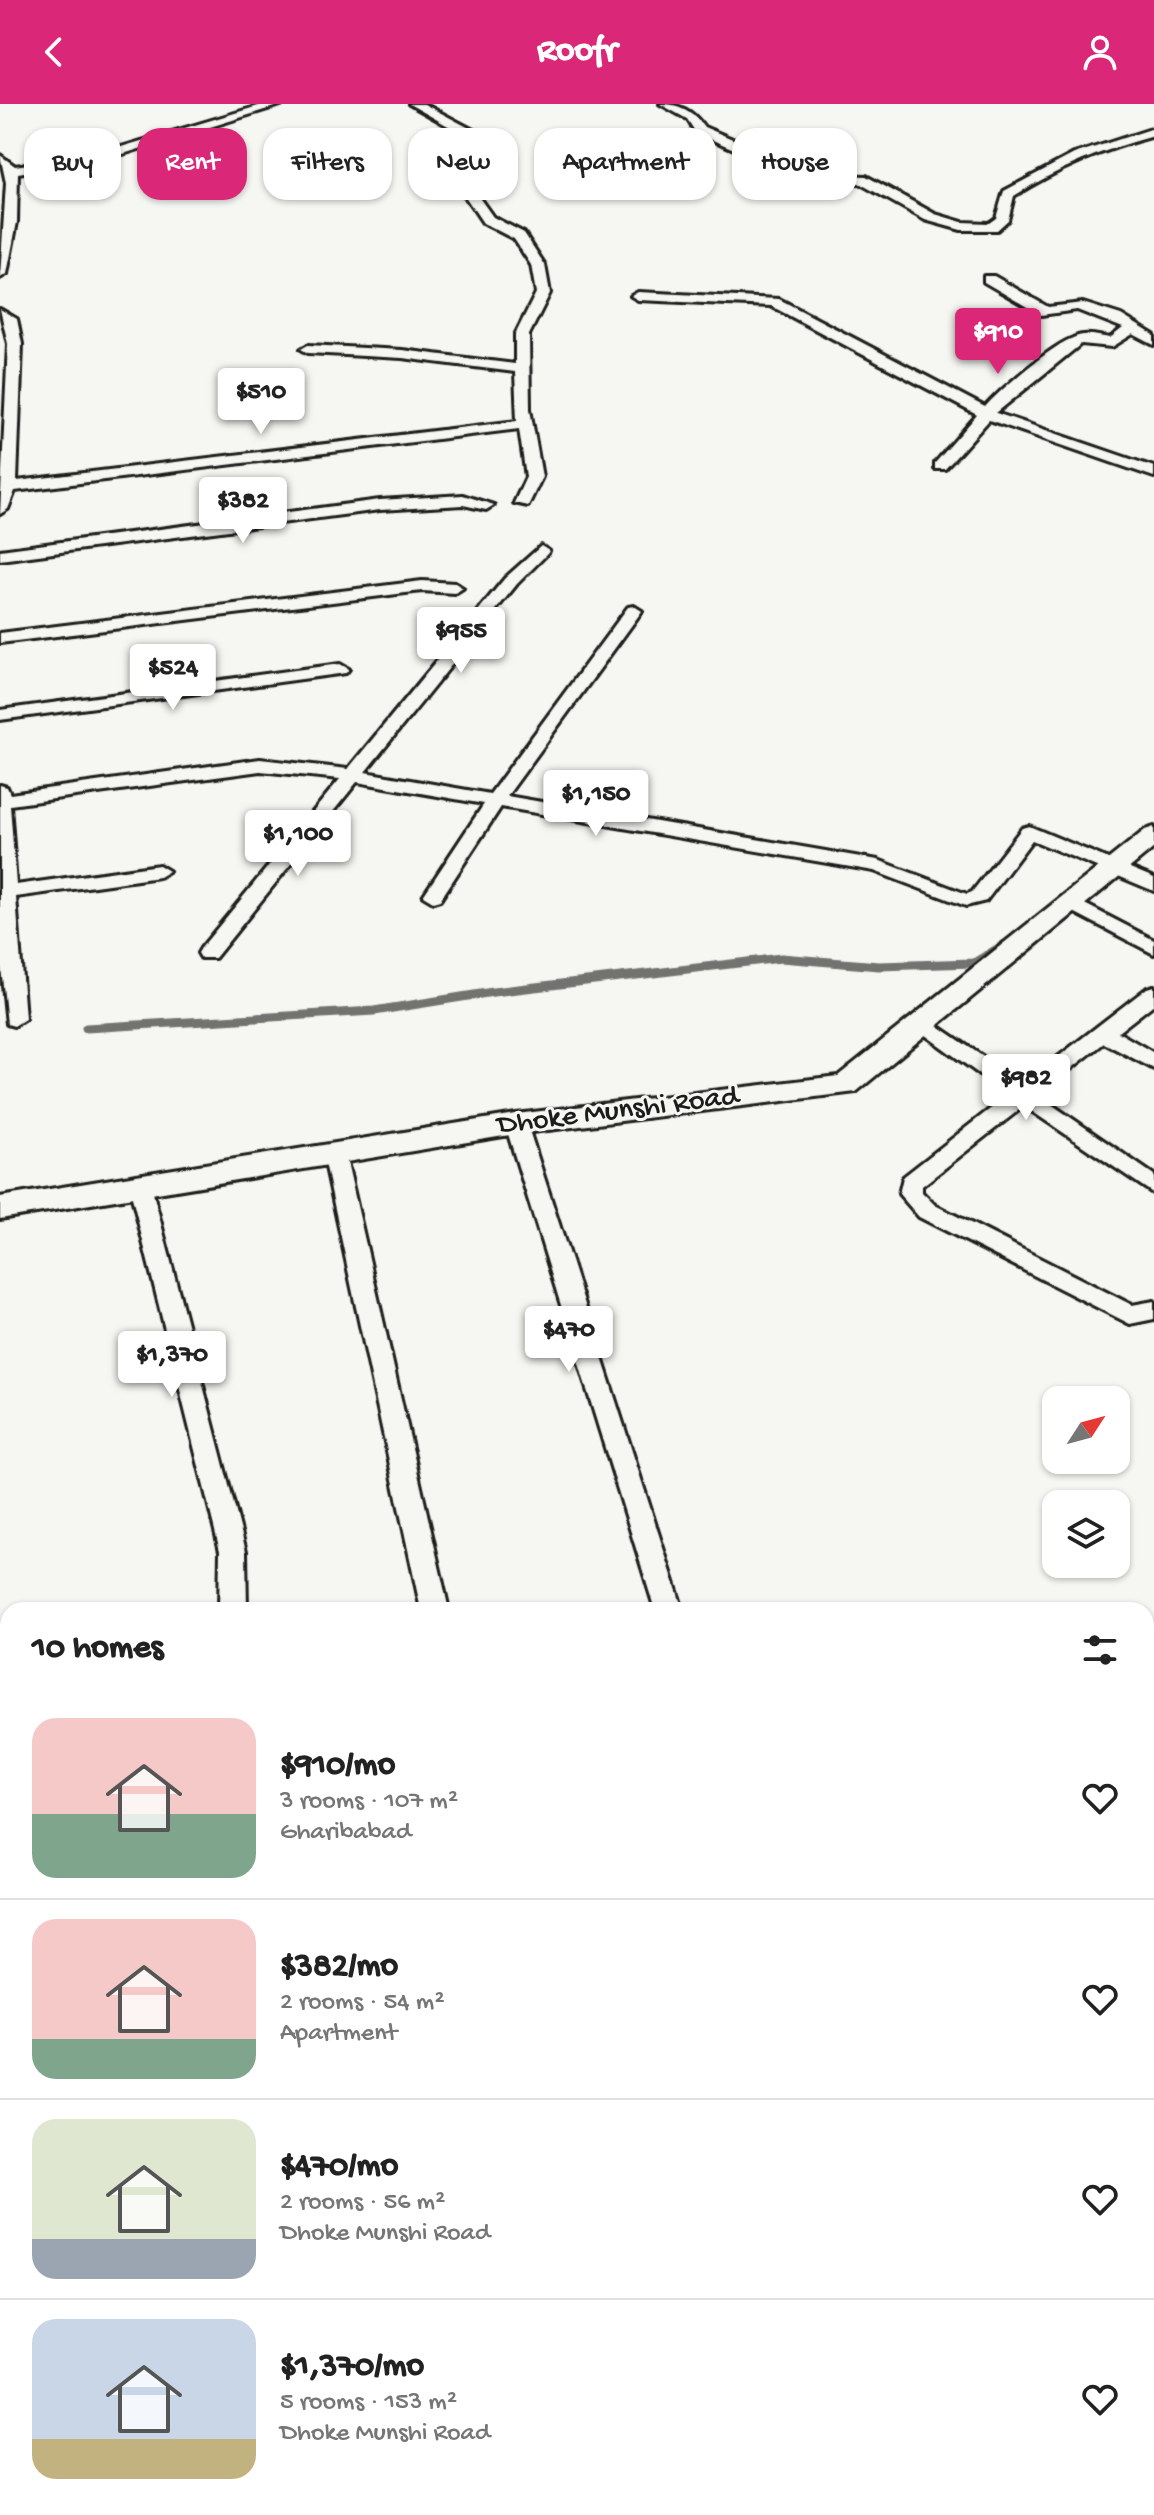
<!DOCTYPE html>
<meta charset="utf-8">
<style>
body{margin:0;font-family:"Gochi Hand",sans-serif;background:#f2f2f2;color:#222;height:100vh;display:flex;flex-direction:column;font-size:30px;white-space:nowrap}
*{box-sizing:border-box;margin:0}
p{font-size:26px;color:#767676}
.icon{flex:none;width:44px;height:44px;fill:none;stroke:currentColor;stroke-width:2;stroke-linecap:round;stroke-linejoin:round}
.map{position:relative;flex:1;overflow:hidden}
.sheet{position:absolute;left:0px;top:1498px;width:1154px;height:914px;display:flex;flex-direction:column;background:#fff;border-radius:24px 24px 0 0;box-shadow:0 2px 6px #0004}
.sheet>*{flex:none}
.hud{position:absolute;left:24px;top:24px;width:1106px;height:72px;display:flex;gap:16px}
.needle{width:52px;rotate:54deg}
.fabs{position:absolute;left:1042px;top:1282px;display:grid;gap:16px}
.fabs a{display:grid;place-items:center;width:88px;height:88px;border-radius:16px;background:#fff;box-shadow:0 2px 6px #0004;font-size:40px}
.price{position:absolute;translate:-50% -68px;padding:0 18px;border-radius:8px;background:#fff;color:#222;font-size:26px;line-height:52px;filter:drop-shadow(0 2px 4px #0008)}
.price::after{content:'';position:absolute;left:50%;top:48px;width:24px;height:18px;margin-left:-12px;background:inherit;clip-path:polygon(0 0,100% 0,50% 100%)}
.price.current{background:#db2777;color:#fff}
ul{padding:0;list-style:none}
li{display:flex;align-items:center;gap:24px;height:200px;padding:0 32px}
li+li{border-top:2px solid #e0e0e0}
li span{display:grid;place-items:center;flex:none;width:224px;height:160px;border-radius:24px;color:#555}
li>.icon{margin-inline-start:auto}
span .icon{width:96px;height:96px;fill:#fffc;stroke-width:1}
li b{font-size:34px}
h2{display:flex;justify-content:space-between;align-items:center;height:96px;padding:0 32px;font-size:34px}
.chip{padding:0 28px;border-radius:24px;background:#fff;box-shadow:0 2px 6px #0004;font-size:28px;line-height:72px}
.chip.current{background:#db2777;color:#fff}
header{display:flex;justify-content:space-between;align-items:center;height:104px;padding:0 32px;background:#db2777;color:#fff;font-size:36px;font-weight:700}
.map>svg:first-child{display:block}
.lines{fill:none;stroke-linecap:round;stroke-linejoin:round}
.stream{stroke:#727271;stroke-width:9}
.minor-casing{stroke:#1c1c1c;stroke-width:6}
.tertiary-casing{stroke:#1c1c1c;stroke-width:6}
.minor{fill:#f6f6f2;fill-rule:evenodd}
.tertiary{fill:#f6f6f2;fill-rule:evenodd}
.labels{text-anchor:middle;dominant-baseline:central;stroke-width:6;stroke-linejoin:round;paint-order:stroke}
.street-label{font-size:30px;fill:#1c1c1c;stroke:#f6f6f2}
</style>
<header><svg class="icon" aria-label="back" viewBox="0 0 24 24"><path d="M15 5l-7 7 7 7"/></svg>Roofr<svg class="icon" aria-label="person" viewBox="0 0 24 24"><circle cx="12" cy="8" r="4"/><path d="M4 21q1-7 8-7t8 7"/></svg></header>
<div class="map">
<svg width="1154" height="2411" viewBox="0 0 1154 2411">
<rect width="100%" height="100%" fill="#f6f6f2"/>
<filter id="ink" filterUnits="userSpaceOnUse"><feTurbulence type="fractalNoise" baseFrequency=".0125" numOctaves="2"/><feDisplacementMap in="SourceGraphic" scale="16" xChannelSelector="R" yChannelSelector="G"/><feConvolveMatrix kernelMatrix="1 2 1 2 8 2 1 2 1" color-interpolation-filters="sRGB"/></filter>
<g filter="url(#ink)">
<g class="lines">
<polyline class="stream" points="86,924 374,907 493,888 781,854 879,862 974,859 1005,840"/>
<defs>
<g id="minor">
<polygon points="265,0 284,0 107,55 18,69 17,118 7,170 0,174 6,79 0,51 15,62 101,49"/>
<polygon points="409,0 424,0 477,28 458,64 493,113 524,129 545,161 550,189 529,231 530,305 542,373 528,402 514,399 526,373 519,325 15,387 8,405 0,410 8,240 0,205 17,215 22,240 17,377 517,317 515,268 402,254 308,249 301,245 308,241 402,246 515,260 515,231 536,189 531,161 514,135 483,119 446,64 466,32"/>
<path d="M660,0c20,0 33,7 44,23l112,47 50,2 69,38 27,8 27,1 7,-5 8,-27 70,-37 80,-26v8c-50,13 -96,32 -140,60l-6,24 -11,10h-36l-36,-10 -66,-37 -49,-2 -114,-48 -9,-14z"/>
<path d="M984,172h10l54,31 35,-4 38,12 33,20v10l-21,-11 -21,13 -31,-3 -85,69 158,54v10l-165,-57 -44,49h-10v-6l42,-48 -206,-109 -133,-6 -7,-4 7,-4 141,7 206,108c16,-18 66,-61 88,-69 12,-6 24,-2 37,0l13,-10 -46,-18 -36,5 -57,-33z"/>
<polygon points="463,391 494,401 486,406 463,401 380,406 0,456 0,446 380,396"/>
<polygon points="541,442 549,447 547,450 517,480 365,668 490,690 628,503 634,502 642,507 507,692 878,756 967,790 972,788 1022,724 1029,722 1154,774 1154,787 1032,736 986,797 966,802 874,767 501,703 440,796 433,798 423,792 484,700 357,678 215,854 201,854 198,849 201,844 340,675 260,667 10,701 16,781 159,761 169,767 159,773 16,793 25,915 14,922 7,920 0,853 0,681 7,683 10,690 260,655 348,665 505,474"/>
<polygon points="422,477 455,479 463,484 455,489 422,487 0,539 0,529"/>
<polygon points="340,560 349,565 346,569 0,616 0,606"/>
<polygon points="1071,793 1154,836 1154,850 1064,803 1061,799"/>
<polygon points="1154,882 1154,900 1118,928 1154,949 1154,965 1104,939 1038,991 1154,1071 1154,1090 1024,1002 922,1082 922,1088 935,1101 1132,1201 1154,1197 1154,1215 1130,1220 919,1113 899,1090 903,1073 1008,991 910,920 914,915 928,915 1023,980 1147,884"/>
<polygon points="516,1012 527,1020 683,1506 655,1506 505,1020"/>
<polygon points="334,1041 345,1049 449,1506 421,1506 323,1049"/>
<polygon points="140,1073 151,1081 246,1447 247,1506 219,1506 220,1447 129,1081"/>
<rect x="1146" y="1678" width="8" height="26"/>
<rect x="1146" y="2002" width="8" height="32"/>
<rect x="0" y="2057" width="8" height="32"/>
<polygon points="151,2404 187,2404 185,2411 149,2411"/>
<rect x="444" y="2404" width="36" height="7"/>
<polygon points="886,2404 922,2404 924,2411 888,2411"/>
</g>
<polygon id="tertiary" points="1154,723 1154,744 856,988 516,1030 0,1115 0,1093 516,1010 838,972 1145,726"/>
</defs>
<use href="#minor" class="minor-casing"/>
<use href="#tertiary" class="tertiary-casing"/>
<use href="#minor" class="minor"/>
<use href="#tertiary" class="tertiary"/>
</g>
</g>
<g class="labels">
<g class="street-label">
<text transform="translate(618 1008) rotate(-7)">Dhoke Munshi Road</text>
</g>
</g>
</svg>
<div class="fabs">
<a><svg class="needle" viewBox="-14 -14 28 28"><path d="M0-13l5 13h-10z" fill="#e53935"/><path d="M0 13l5-13h-10z" fill="#767676"/></svg></a>
<a><svg class="icon" aria-label="layers" viewBox="0 0 24 24"><path d="M12 4l9 5-9 5-9-5zM3 14l9 5 9-5"/></svg></a>
</div>
<b class="price current" style="left:998px;top:272px">$910</b>
<b class="price" style="left:261px;top:332px">$510</b>
<b class="price" style="left:243px;top:441px">$382</b>
<b class="price" style="left:461px;top:571px">$955</b>
<b class="price" style="left:173px;top:608px">$524</b>
<b class="price" style="left:596px;top:734px">$1,150</b>
<b class="price" style="left:298px;top:774px">$1,100</b>
<b class="price" style="left:1026px;top:1018px">$982</b>
<b class="price" style="left:569px;top:1270px">$470</b>
<b class="price" style="left:172px;top:1295px">$1,370</b>
<div class="hud">
<a class="chip">Buy</a>
<a class="chip current">Rent</a>
<a class="chip">Filters</a>
<a class="chip">New</a>
<a class="chip">Apartment</a>
<a class="chip">House</a>
</div>
<section class="sheet">
<h2>10 homes<svg class="icon" aria-label="filters" viewBox="0 0 24 24"><path d="M4 7h16M4 17h16"/><circle cx="9" cy="7" r="2"/><circle cx="15" cy="17" r="2"/></svg></h2>
<ul>
<li><span style="background:linear-gradient(#f6c9c9 60%,#7fa58c 0)"><svg class="icon" aria-label="home" viewBox="0 0 24 24"><path d="M3 11l9-7 9 7M6 9v11h12V9"/></svg></span><div><b>$910/mo</b><p>3 rooms · 107 m²</p><p>Gharibabad</p></div><svg class="icon" aria-label="heart" viewBox="0 0 24 24"><path d="M12 20l-8-8c-3-5 5-10 8-4 3-6 11-1 8 4z"/></svg></li>
<li><span style="background:linear-gradient(#f6c9c9 75%,#7fa58c 0)"><svg class="icon" aria-label="home" viewBox="0 0 24 24"><path d="M3 11l9-7 9 7M6 9v11h12V9"/></svg></span><div><b>$382/mo</b><p>2 rooms · 54 m²</p><p>Apartment</p></div><svg class="icon" aria-label="heart" viewBox="0 0 24 24"><path d="M12 20l-8-8c-3-5 5-10 8-4 3-6 11-1 8 4z"/></svg></li>
<li><span style="background:linear-gradient(#dfe7d0 75%,#9aa5b1 0)"><svg class="icon" aria-label="home" viewBox="0 0 24 24"><path d="M3 11l9-7 9 7M6 9v11h12V9"/></svg></span><div><b>$470/mo</b><p>2 rooms · 56 m²</p><p>Dhoke Munshi Road</p></div><svg class="icon" aria-label="heart" viewBox="0 0 24 24"><path d="M12 20l-8-8c-3-5 5-10 8-4 3-6 11-1 8 4z"/></svg></li>
<li><span style="background:linear-gradient(#c9d6e8 75%,#c2b280 0)"><svg class="icon" aria-label="home" viewBox="0 0 24 24"><path d="M3 11l9-7 9 7M6 9v11h12V9"/></svg></span><div><b>$1,370/mo</b><p>5 rooms · 153 m²</p><p>Dhoke Munshi Road</p></div><svg class="icon" aria-label="heart" viewBox="0 0 24 24"><path d="M12 20l-8-8c-3-5 5-10 8-4 3-6 11-1 8 4z"/></svg></li>
</ul>
</section>
</div>
